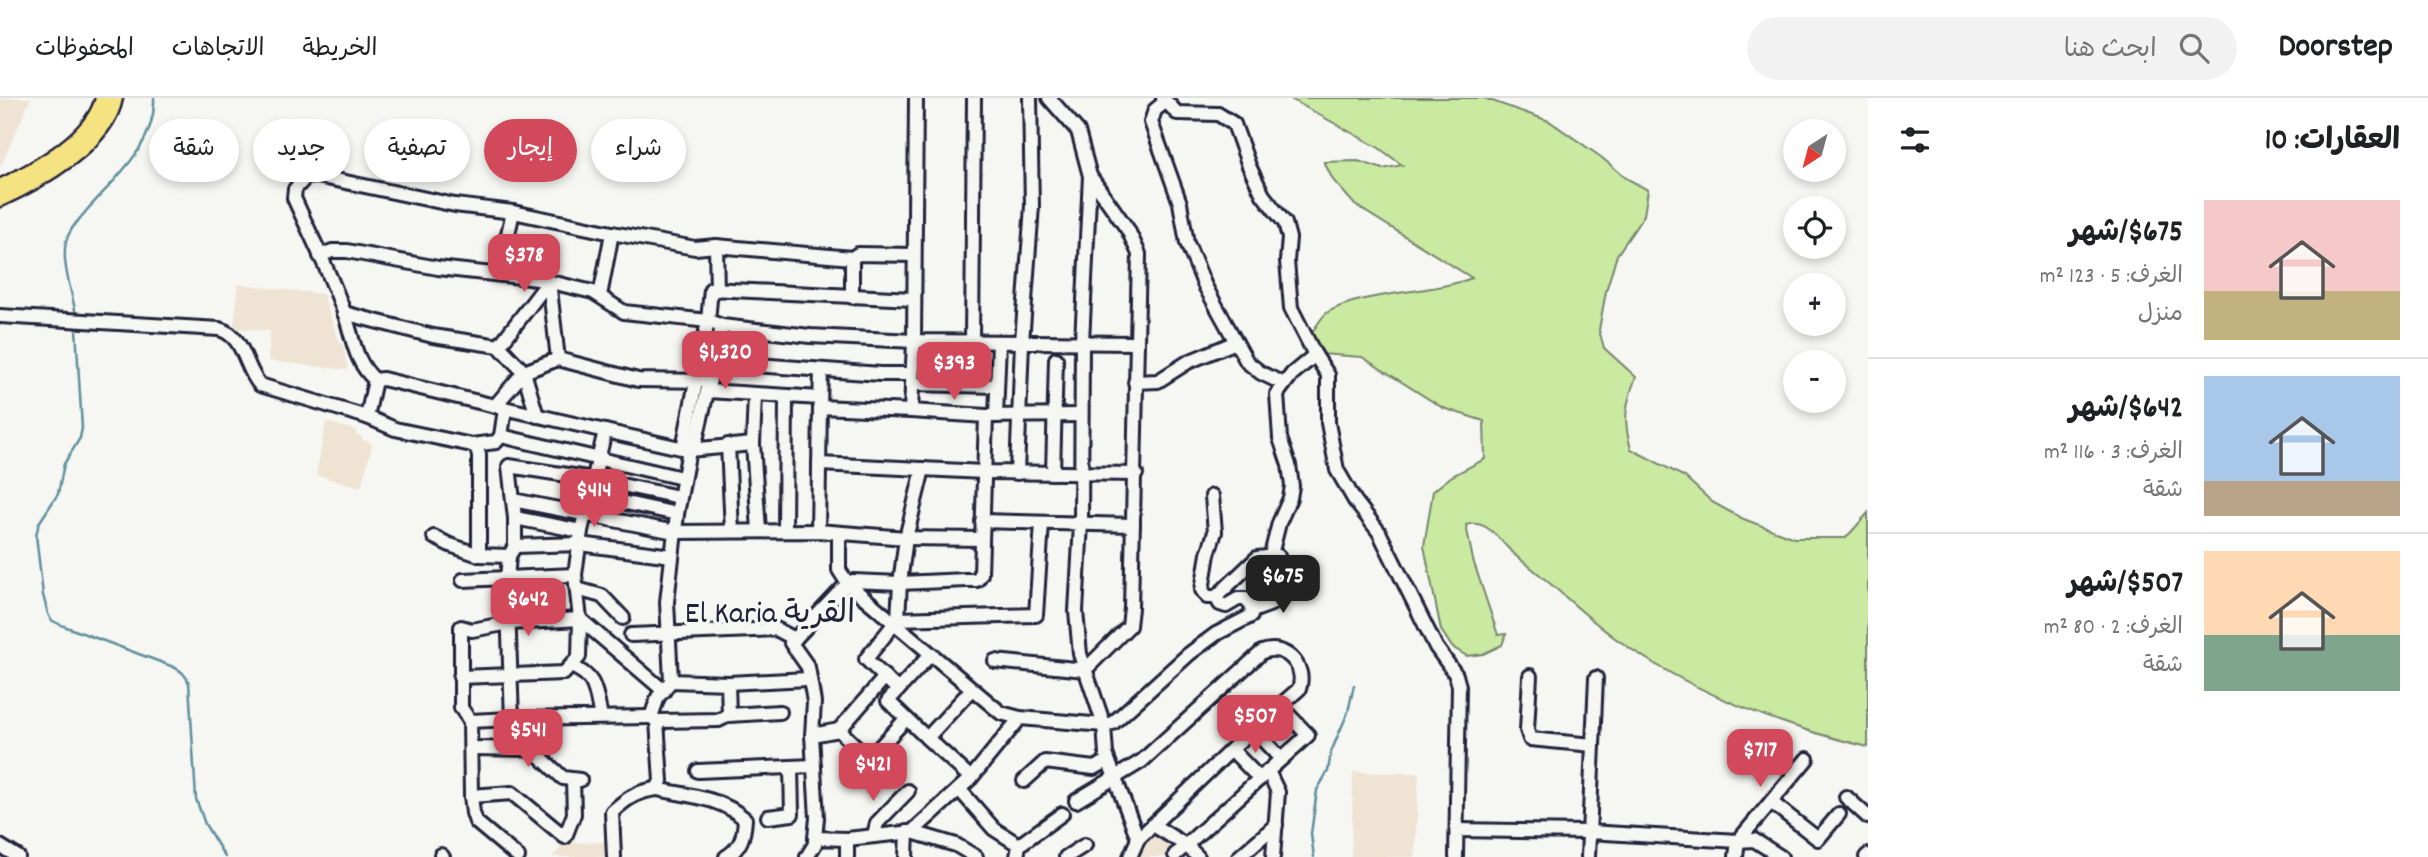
<!DOCTYPE html>
<html lang="ar">
<meta charset="utf-8">
<style>
body{margin:0;font-family:Dekko,"Playpen Sans Arabic",sans-serif;background:#f2f2f2;color:#202124;direction:rtl;height:100vh;display:flex;flex-direction:column;font-size:26px;white-space:nowrap}
*{box-sizing:border-box;margin:0}
p{font-size:23px;color:#757577}
.icon{flex:none;width:38px;height:38px;fill:none;stroke:currentColor;stroke-width:2;stroke-linecap:round;stroke-linejoin:round}
.map{position:relative;flex:1;overflow:hidden;direction:ltr}
.details{display:flex;flex-direction:column;background:#fff;width:560px}
.details>*{flex:none}
.banner{position:absolute;left:21px;top:21px;width:665px;height:63px;direction:rtl;display:flex;gap:14px}
.needle{width:46px;rotate:216deg}
.tools{position:absolute;left:1783px;top:21px;display:grid;gap:14px}
.tools a{display:grid;place-items:center;width:63px;height:63px;border-radius:50%;background:#fff;box-shadow:0 4px 10px #0003;font-size:35px}
.price{position:absolute;translate:-50% -60px;padding:0 16px;border-radius:14px;background:#d1495b;color:#fff;font-size:23px;line-height:46px;filter:drop-shadow(0 2px 4px #0008)}
.price::after{content:'';position:absolute;left:50%;top:42px;width:21px;height:16px;margin-left:-10px;background:inherit;clip-path:polygon(0 0,100% 0,50% 100%)}
.price.on{background:#222;color:#fff}
ul{padding:0;list-style:none}
li{display:flex;align-items:center;gap:21px;height:175px;padding:0 28px}
li+li{border-top:2px solid #e0e0e0}
li span{display:grid;place-items:center;flex:none;width:196px;height:140px;border-radius:0px;color:#555}
li>.icon{margin-inline-start:auto}
span .icon{width:84px;height:84px;fill:#fffc;stroke-width:1}
li b{font-size:30px}
h2{display:flex;justify-content:space-between;align-items:center;height:84px;padding:0 28px;font-size:30px}
.tag{padding:0 24px;border-radius:32px;background:#fff;box-shadow:0 4px 10px #0003;font-size:24px;line-height:63px}
.tag.on{background:#d1495b;color:#fff}
header{display:flex;align-items:center;gap:42px;box-sizing:border-box;height:98px;padding:0 35px;background:#fff;border-bottom:2px solid #e0e0e0}
header strong{font-size:33px}
nav{display:flex;gap:38px;margin-inline-start:auto;font-size:24px}
.search{width:490px;height:63px;background:#f2f2f2;display:flex;align-items:center;gap:18px;box-sizing:border-box;padding:0 24px;border-radius:38px;color:#757577;font-size:26px}
main{display:flex;flex:1;min-height:0}
.map>svg:first-child{display:block}
.built{fill:#efe4d4}
.green{fill:#cae9a1;stroke:#76866e;stroke-width:2}
.lines{fill:none;stroke-linecap:round;stroke-linejoin:round}
.stream{stroke:#5e8f9c;stroke-width:2.5}
.minor-casing{stroke:#22223b;stroke-width:18}
.major-casing{stroke:#22223b;stroke-width:19}
.minor{stroke:#f6f6f2;stroke-width:12}
.major{stroke:#f5e382;stroke-width:14}
.labels{text-anchor:middle;dominant-baseline:central;stroke-width:7;stroke-linejoin:round;paint-order:stroke}
.quarter-label{font-size:32px;fill:#22223b;stroke:#f6f6f2}
</style>
<header>
<strong>Doorstep</strong>
<div class="search"><svg class="icon" aria-label="search" viewBox="0 0 24 24"><circle cx="10" cy="10" r="6"/><path d="M15 15l6 6"/></svg>ابحث هنا</div>
<nav><a>الخريطة</a><a>الاتجاهات</a><a>المحفوظات</a></nav>
</header>
<main>
<section class="details">
<h2>العقارات: 10<svg class="icon" aria-label="filters" viewBox="0 0 24 24"><path d="M4 7h16M4 17h16"/><circle cx="9" cy="7" r="2"/><circle cx="15" cy="17" r="2"/></svg></h2>
<ul>
<li><span style="background:linear-gradient(#f6c9c9 65%,#c2b280 0)"><svg class="icon" aria-label="home" viewBox="0 0 24 24"><path d="M3 11l9-7 9 7M6 9v11h12V9"/></svg></span><div><b>$675/شهر</b><p>الغرف: 5 · 123 m²</p><p>منزل</p></div></li>
<li><span style="background:linear-gradient(#a9c7e8 75%,#b9a48a 0)"><svg class="icon" aria-label="home" viewBox="0 0 24 24"><path d="M3 11l9-7 9 7M6 9v11h12V9"/></svg></span><div><b>$642/شهر</b><p>الغرف: 3 · 116 m²</p><p>شقة</p></div></li>
<li><span style="background:linear-gradient(#ffd9b3 60%,#7fa58c 0)"><svg class="icon" aria-label="home" viewBox="0 0 24 24"><path d="M3 11l9-7 9 7M6 9v11h12V9"/></svg></span><div><b>$507/شهر</b><p>الغرف: 2 · 80 m²</p><p>شقة</p></div></li>
</ul>
</section>
<div class="map">
<svg width="1868" height="759" viewBox="0 0 1868 759">
<rect width="100%" height="100%" fill="#f6f6f2"/>
<filter id="ink" filterUnits="userSpaceOnUse"><feTurbulence type="fractalNoise" baseFrequency=".0143" numOctaves="2"/><feDisplacementMap in="SourceGraphic" scale="14" xChannelSelector="R" yChannelSelector="G"/><feConvolveMatrix kernelMatrix="1 2 1 2 8 2 1 2 1" color-interpolation-filters="sRGB"/></filter>
<g filter="url(#ink)">
<g class="built">
<polygon points="0,0 31,0 0,70"/>
<polygon points="238,186 323,196 339,243 343,248 348,272 268,263 270,233 234,230"/>
<polygon points="326,324 356,332 356,337 362,338 362,342 370,344 372,348 361,389 316,377"/>
<polygon points="1353,674 1419,675 1415,759 1351,759"/>
<polygon points="1149,735 1178,750 1172,759 1138,759"/>
<polygon points="606,744 606,759 553,759 564,745"/>
</g>
<path class="green" d="M1289,0h195l65,23 52,36 25,21 22,12 -4,25 -27,40 -11,36 -7,39 5,18 32,29c-11,28 -13,43 -5,72l54,28 27,25 29,16 53,20h52l22,-25v234c-88,-21 -179,-56 -253,-109 -30,-22 -57,-49 -86,-72 -7,-5 -14,-10 -20,-17 -12,-12 -23,-30 -43,-24l7,35 25,75 8,-1 -4,11 -19,9 -16,2 -15,-9 -11,-17 -17,-84 9,-55 19,-15 33,-17 -1,-38 -41,-13 -81,-51 -41,-3 -15,-11c6,-9 13,-25 22,-31 37,-21 101,-18 144,-34l-117,-73 -22,-25 -9,-18 34,-1 25,8 19,-4 -23,-17z"/>
<g class="lines">
<g class="stream">
<path d="M76,218c-3,-23 -15,-51 -10,-74 3,-13 13,-22 21,-32 28,-32 69,-65 67,-112"/>
<path d="M76,231l6,99 -2,10 -16,26 -6,30 -19,29 -3,12 7,60 5,19 3,6 10,5 110,41c10,4 14,8 18,17l7,116 9,25 20,33"/>
<polyline points="1314,759 1311,736 1317,692 1328,673 1331,654 1348,614 1354,587"/>
</g>
<defs>
<g id="minor">
<polyline points="1163,0 1177,15 1218,16 1234,26 1249,68 1263,97 1285,125 1289,140 1287,163 1291,210 1315,257 1328,277 1328,325 1337,372 1355,403 1379,434 1436,549 1456,577 1459,588 1456,759"/>
<polyline points="1165,4 1155,12 1151,24 1180,105 1187,145 1205,188 1247,264 1261,275 1284,286"/>
<polyline points="1090,78 1082,244 1081,426 1076,513 1080,556 1104,627 1106,656 1138,741 1130,759"/>
<polyline points="612,135 695,150 716,148 852,160 852,199"/>
<polyline points="716,148 717,192"/>
<polyline points="320,158 332,153 347,153 438,170 538,181 593,194 624,214 708,223 722,228 810,238 914,243 1135,245"/>
<polyline points="852,160 858,156 914,157"/>
<polyline points="499,175 513,114"/>
<polyline points="549,183 558,261"/>
<polyline points="344,215 433,238 499,248 524,274 558,261 638,282 710,283"/>
<path d="M0,218l219,13c26,7 25,38 41,56l107,32 28,12 77,16 5,3 2,7v100l30,1"/>
<polyline points="972,245 974,0"/>
<polyline points="499,248 549,183"/>
<polyline points="714,264 881,276 912,276"/>
<polyline points="524,274 537,318"/>
<polyline points="375,282 383,281 495,308 524,274"/>
<polyline points="1135,284 1158,283 1188,264 1236,244"/>
<polyline points="912,286 997,288"/>
<polyline points="708,293 820,300"/>
<polyline points="755,297 753,346 759,432"/>
<polyline points="495,308 689,352 753,346"/>
<polyline points="820,308 821,272"/>
<polyline points="986,318 1081,317"/>
<polyline points="996,318 999,244"/>
<path d="M367,319l8,-37c-21,-18 -22,-44 -31,-68 -14,-39 -33,-76 -50,-114l1,-9 11,-12 11,-1 138,29 58,7 99,21 -12,63"/>
<polyline points="501,338 505,311"/>
<polyline points="472,347 496,344 501,338 682,380"/>
<polyline points="728,347 732,433"/>
<polyline points="683,350 708,223 711,191 913,201"/>
<polyline points="694,351 722,228"/>
<polyline points="819,366 984,374 1136,376"/>
<polyline points="923,371 906,440 982,441"/>
<polyline points="1017,375 1022,244 1032,108 1030,0"/>
<polyline points="1053,375 1056,261"/>
<polyline points="589,397 677,416"/>
<polyline points="1212,398 1215,434 1208,456 1202,492 1207,499 1216,499"/>
<polyline points="513,402 675,434 818,433 906,440 900,485 898,521 866,561 898,592 930,557"/>
<polyline points="515,420 581,433"/>
<polyline points="982,423 1133,427"/>
<polyline points="785,433 786,299"/>
<polyline points="818,433 820,309 911,313"/>
<polyline points="839,435 839,472 848,486 1001,615 1020,620 1104,627 1113,625 1189,556 1216,536 1251,518 1252,508 1246,501 1238,501 1226,508 1220,506 1216,499 1257,460 1278,458"/>
<polyline points="434,439 450,447 479,457"/>
<polyline points="515,448 580,446 672,458"/>
<polyline points="1271,457 1279,425 1290,400 1292,388 1289,367 1280,340 1277,296 1292,276 1315,257"/>
<polyline points="463,482 575,477"/>
<polyline points="577,491 602,498 623,520"/>
<polyline points="1252,513 1271,506 1277,484"/>
<polyline points="898,521 1036,517 1042,425"/>
<polyline points="631,537 776,531 795,541"/>
<polyline points="995,563 1085,572 1129,528 1131,510 1139,156 1128,132 1090,78 1078,33 1049,0"/>
<path d="M571,568c26,11 24,25 30,51"/>
<polyline points="1530,578 1527,632 1530,641 1593,647"/>
<polyline points="460,579 564,575 579,559 580,521 575,477 581,433 605,333"/>
<polyline points="671,583 728,585 808,581"/>
<polyline points="728,585 729,617 780,614"/>
<polyline points="898,592 888,603 927,640"/>
<polyline points="651,619 512,621 507,481 509,458 515,448 515,420 509,368 593,381 679,399"/>
<polyline points="512,621 470,623 471,698 473,715 476,724 518,759"/>
<polyline points="470,623 461,610 461,529 472,532 509,525 580,521 664,593"/>
<polyline points="657,623 719,622 729,617"/>
<polyline points="1253,631 1281,661"/>
<polyline points="839,632 885,579"/>
<polyline points="812,637 839,632 869,661"/>
<polyline points="471,650 532,651 563,680 580,682"/>
<polyline points="1232,652 1260,681"/>
<polyline points="698,673 814,668"/>
<polyline points="1268,673 1278,694 1273,759"/>
<polyline points="971,680 927,640 971,592"/>
<polyline points="850,681 906,621"/>
<polyline points="1024,683 1045,664 1094,670 1108,663"/>
<path d="M657,691c32,7 63,8 88,30 -1,17 -4,29 -19,38"/>
<polyline points="959,691 994,731 1019,747 1017,759"/>
<polyline points="471,698 512,695 565,739 574,716 573,682"/>
<polyline points="1846,699 1868,719"/>
<path d="M1076,703l66,-40 120,-109c23,-9 45,14 37,37l-46,40 -115,110"/>
<polyline points="1771,704 1818,741 1839,716"/>
<polyline points="768,719 792,716 791,669"/>
<polyline points="1153,727 1187,748 1198,759"/>
<polyline points="1457,732 1589,734 1738,743 1754,742 1781,759"/>
<polyline points="912,734 971,680 1020,620"/>
<polyline points="874,737 877,725 908,693"/>
<polyline points="815,740 817,720 812,637 814,604 808,569 791,545 842,491 853,483 900,485 966,482 977,482 981,476 986,318 911,313 914,243 916,0"/>
<polyline points="847,741 847,759"/>
<polyline points="1019,747 1062,716"/>
<polyline points="0,748 18,759"/>
<polyline points="441,757 443,759"/>
<polyline points="1175,757 1308,637 1280,608"/>
<path d="M614,759l-2,-45c14,-13 25,-21 45,-23l4,-8 -4,-60 -6,-4 7,-20 13,-16 -4,-79 10,-88 12,-64"/>
<polyline points="807,759 815,746 815,740 847,741 912,734 956,747 976,759"/>
<polyline points="906,759 907,734"/>
<polyline points="1066,759 1085,747"/>
<polyline points="1239,759 1276,727"/>
<polyline points="1588,759 1596,580"/>
<polyline points="1736,759 1738,743 1807,661"/>
<polyline points="1866,759 1868,757"/>
</g>
<g id="major">
<path d="M0,89c35,-17 94,-49 103,-89"/>
<path d="M0,101c39,-18 107,-56 115,-101"/>
</g>
</defs>
<use href="#minor" class="minor-casing"/>
<use href="#major" class="major-casing"/>
<use href="#minor" class="minor"/>
<use href="#major" class="major"/>
</g>
</g>
<g class="labels">
<g class="quarter-label">
<text x="770" y="518">El Karia القرية</text>
</g>
</g>
</svg>
<div class="tools">
<a><svg class="needle" viewBox="-14 -14 28 28"><path d="M0-13l5 13h-10z" fill="#e53935"/><path d="M0 13l5-13h-10z" fill="#757577"/></svg></a>
<a><svg class="icon" aria-label="locate" viewBox="0 0 24 24"><circle cx="12" cy="12" r="6"/><path d="M12 2v4M12 18v4M2 12h4M18 12h4"/></svg></a>
<a>+</a>
<a>−</a>
</div>
<b class="price" style="left:524px;top:196px">$378</b>
<b class="price" style="left:725px;top:293px">$1,320</b>
<b class="price" style="left:954px;top:304px">$393</b>
<b class="price" style="left:594px;top:431px">$414</b>
<b class="price on" style="left:1283px;top:517px">$675</b>
<b class="price" style="left:528px;top:540px">$642</b>
<b class="price" style="left:1255px;top:657px">$507</b>
<b class="price" style="left:528px;top:671px">$541</b>
<b class="price" style="left:1760px;top:691px">$717</b>
<b class="price" style="left:873px;top:705px">$421</b>
<div class="banner">
<a class="tag">شراء</a>
<a class="tag on">إيجار</a>
<a class="tag">تصفية</a>
<a class="tag">جديد</a>
<a class="tag">شقة</a>
</div>
</div>
</main>
